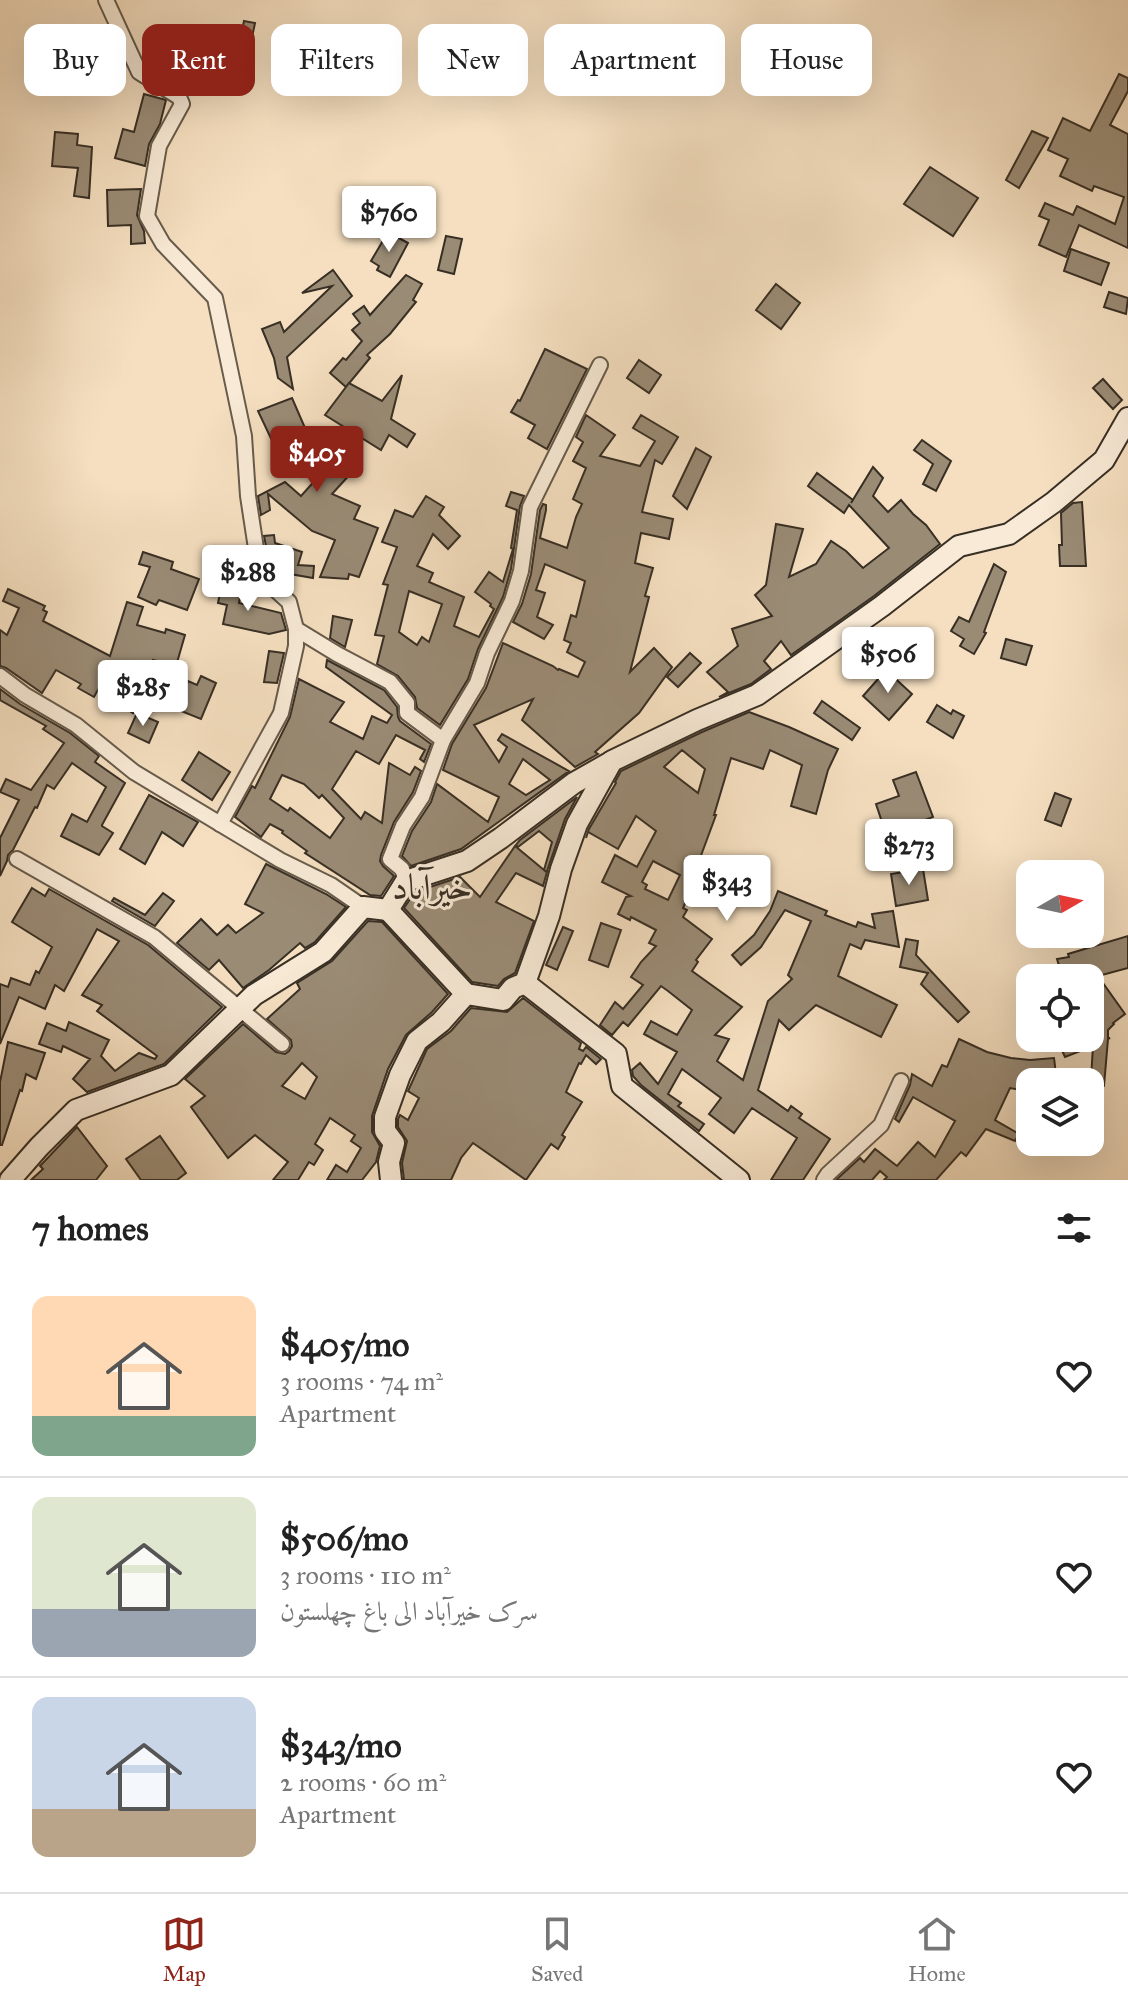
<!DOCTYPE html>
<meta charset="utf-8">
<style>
body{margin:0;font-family:"IM FELL Great Primer",Amiri,serif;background:#f6f6f6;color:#222;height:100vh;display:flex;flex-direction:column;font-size:30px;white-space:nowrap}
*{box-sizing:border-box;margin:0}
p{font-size:26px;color:#767676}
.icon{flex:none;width:44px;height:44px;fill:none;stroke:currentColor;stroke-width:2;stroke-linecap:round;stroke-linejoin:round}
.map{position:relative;height:1180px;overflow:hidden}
.drawer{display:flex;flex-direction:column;background:#fff;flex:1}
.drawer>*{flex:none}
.guide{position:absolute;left:24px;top:24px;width:1080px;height:72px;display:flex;gap:16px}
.needle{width:52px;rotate:81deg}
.tools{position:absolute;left:1016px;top:860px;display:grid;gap:16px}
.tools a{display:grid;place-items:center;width:88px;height:88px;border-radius:16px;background:#fff;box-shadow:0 8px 32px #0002;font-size:40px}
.price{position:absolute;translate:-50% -68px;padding:0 18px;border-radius:8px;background:#fff;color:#222;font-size:26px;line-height:52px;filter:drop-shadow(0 2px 4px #0008)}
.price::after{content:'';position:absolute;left:50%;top:48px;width:24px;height:18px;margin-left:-12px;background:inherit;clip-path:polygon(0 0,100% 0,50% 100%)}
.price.selected{background:#8f2418;color:#fff}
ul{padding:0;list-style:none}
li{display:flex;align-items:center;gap:24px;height:200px;padding:0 32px}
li+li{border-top:2px solid #e0e0e0}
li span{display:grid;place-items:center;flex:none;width:224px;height:160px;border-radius:16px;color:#555}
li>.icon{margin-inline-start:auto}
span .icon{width:96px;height:96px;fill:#fffc;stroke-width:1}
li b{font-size:34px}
h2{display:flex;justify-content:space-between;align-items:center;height:96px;padding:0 32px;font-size:34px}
.chip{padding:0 28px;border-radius:16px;background:#fff;box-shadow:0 8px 32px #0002;font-size:28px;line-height:72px}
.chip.selected{background:#8f2418;color:#fff}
.tab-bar{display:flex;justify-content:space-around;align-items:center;height:112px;border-top:2px solid #e0e0e0;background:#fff;font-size:22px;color:#767676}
.tab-bar a{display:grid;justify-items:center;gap:4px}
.tab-bar .selected{color:#8f2418}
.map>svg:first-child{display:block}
.building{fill:#9a8b75;stroke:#382f24;stroke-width:2;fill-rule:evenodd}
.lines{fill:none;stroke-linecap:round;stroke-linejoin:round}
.street-casing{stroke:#675b4b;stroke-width:18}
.secondary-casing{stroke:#382f24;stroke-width:24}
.street{stroke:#f8ead6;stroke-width:14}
.secondary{stroke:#f8ead6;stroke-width:20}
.labels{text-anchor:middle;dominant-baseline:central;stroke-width:6;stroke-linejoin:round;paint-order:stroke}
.quarter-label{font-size:36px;fill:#382f24;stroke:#f8ead6}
</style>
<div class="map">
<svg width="1128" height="1180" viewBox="0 0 1128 1180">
<rect width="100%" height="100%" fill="#f5dfc0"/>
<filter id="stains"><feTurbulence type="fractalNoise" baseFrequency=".0025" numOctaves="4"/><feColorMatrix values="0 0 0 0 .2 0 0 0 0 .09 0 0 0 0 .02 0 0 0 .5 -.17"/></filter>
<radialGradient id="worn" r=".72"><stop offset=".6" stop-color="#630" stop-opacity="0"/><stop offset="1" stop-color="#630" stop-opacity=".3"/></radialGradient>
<g class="building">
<polygon points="244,21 255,23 246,66 249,67 243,88 228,84 235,63"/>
<polygon points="182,30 212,35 204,78 184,74 181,86 149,66 160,48 151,43 154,32 179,42"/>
<polygon points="1119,74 1128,78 1128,91 1110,125 1128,134 1128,248 1079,225 1066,257 1039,245 1049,220 1039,216 1045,203 1073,215 1077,206 1115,224 1124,197 1094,186 1092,191 1060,176 1068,159 1048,150 1063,118 1090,131"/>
<polygon points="144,94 166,100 160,124 149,144 145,166 115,158 123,129 134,132"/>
<polygon points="1032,131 1048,138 1019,188 1006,180"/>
<polygon points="55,132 78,134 77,145 92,147 89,198 74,196 78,168 52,166"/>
<polygon points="930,167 978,198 953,236 904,204"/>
<polygon points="141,189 137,215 144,231 145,243 131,244 131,225 108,226 107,190"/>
<polygon points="388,232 408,243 390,277 377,270 379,266 371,261"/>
<polygon points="446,236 462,239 454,274 438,270"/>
<polygon points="1071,249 1109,263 1101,285 1064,271"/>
<polygon points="333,270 352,296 287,357 293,389 278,378 274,358 262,329 280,322 284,332 332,286 302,293"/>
<polygon points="406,275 422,284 413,300 416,302 390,334 367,355 370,358 346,387 330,373 343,358 346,360 362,341 352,330 360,323 353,314 364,306 370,315"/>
<polygon points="776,284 800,303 781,329 756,310"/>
<polygon points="1109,292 1128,298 1126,314 1104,307"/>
<polygon points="545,349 587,369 547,449 528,438 535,425 511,412 518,400 520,401"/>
<polygon points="639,360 661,375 649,393 627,378"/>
<polygon points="402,375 391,419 415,434 407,447 389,435 381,450 325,415 349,383 382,401"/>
<polygon points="1103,379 1122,400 1113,409 1093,388"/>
<polygon points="292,398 318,458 324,452 334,461 337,457 353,471 332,494 360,506 354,519 378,528 359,577 349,574 348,579 320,577 335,540 312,531 268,494 270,510 261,515 258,496 285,482 301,496 319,476 301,460 285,468 258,411"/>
<path d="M586,415l29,20 -15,21 40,10 15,-25 -22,-13 8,-13 37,22 -16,27 -7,-4 -13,52 31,7 -4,20 -28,-6 -6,30 18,5 -8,28 4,1 -19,75 24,-24 18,19 -33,46 -44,39 3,2 -23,13 -53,-47 11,-21 -59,26 25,37 8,-15 -9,-7 4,-6 67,37 -108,78 -50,17 -9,-10 10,-25 19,-29 6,-18 51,38 11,-25 -56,-27 9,-26 34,-56 17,-45 50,23 5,4 1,-1 19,8 7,-15 -18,-10 4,-9 -7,-3 7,-25 5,2 9,-36 -40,-17 -9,26 9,3 -8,24 16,8 -9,14 -31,-17 9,-18 9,-30 9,-64 3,-6 3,1v5l-6,28 27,10 9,-31 6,-13 -9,-5 13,-31 -13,-7 10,-19 -7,-5zM523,759l27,21 -24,15 -17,-11z"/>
<polygon points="922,440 951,461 936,491 923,484 933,464 914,450"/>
<polygon points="696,448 711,457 687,509 673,496"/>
<polygon points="873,467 883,478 873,496 888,512 901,500 913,514 926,525 940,544 874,596 791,655 781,641 764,661 771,669 751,684 719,697 728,692 707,672 738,646 732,629 772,616 755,595 766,585 776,524 803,529 789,577 816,564 831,541 846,551 863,568 889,548 849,505 844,513 808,486 817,473 853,500 851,503"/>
<path d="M511,492l13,4 -4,10 -9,63 -8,28 -25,52 -10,30 -28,46 -23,-17 -2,-11 -17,-21 -21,-12 7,-28 -9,-1 13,-50 -5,-1 14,-37 -15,-5 13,-32 18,7 13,-21 18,11 -5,8 21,21 -12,13 -15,-15 -16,32 16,7 -4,9 35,15 -10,29 25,11 15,-28 -4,-3 1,-2 -16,-12 14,-20 14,10 10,-33 -2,-1 6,-38 -11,-4zM409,591l33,13 -13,38 -7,-5 -5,8 -18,-13z"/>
<polygon points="1082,502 1086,566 1060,566 1059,545 1062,545 1061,513 1073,503"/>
<polygon points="274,535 275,543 302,552 298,565 314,566 313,578 273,571 270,562 272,555 268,556 264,536"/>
<polygon points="143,552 173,562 171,569 199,579 187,610 159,600 156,605 138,597 150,567 139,564"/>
<polygon points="994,564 1006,572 984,632 986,633 974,654 960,646 964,639 951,631 959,617 969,622"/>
<polygon points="222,583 242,588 239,603 281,613 286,630 269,634 223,624 227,605 218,603"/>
<polygon points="8,589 45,606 43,610 47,612 43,621 110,656 127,602 143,607 137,625 165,633 166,629 185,635 176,666 153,660 146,681 151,685 133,713 119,704 138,674 111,666 94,697 78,688 81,684 56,670 42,693 6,668 0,666 0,630 7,635 19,608 3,601"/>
<polygon points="333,616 352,620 345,647 330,638"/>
<polygon points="1006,639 1032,646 1026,665 1001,658"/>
<polygon points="269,651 284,653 277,683 264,682"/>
<polygon points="690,653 701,663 678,687 667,677"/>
<path d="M327,660l57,30 13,17 1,10 2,4 31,23 -7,18 -4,-3 5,-9 -29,-15 -17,29 -23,-13 -24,38 29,30 4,-7 17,11 7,-60 21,12 5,-8 6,4 -8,21 -19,30 -13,33 -1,6 3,5 11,10 -13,20 -11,-1 -65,-42 2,-2 -25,-18 1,-2 -13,-7 -9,13 -26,-20 17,-31 3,2 35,-71 9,-38 45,23 -14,20 33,17 9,-23 15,7 5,-8 -66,-48zM282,775l22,9 15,14 3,-3 22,23 -14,20 -40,-30 -2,3 -18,-12z"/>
<polygon points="886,670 912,694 889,720 863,696"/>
<polygon points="201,676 216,683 201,719 176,709 188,681 197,685"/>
<polygon points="0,689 20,704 70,733 99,756 95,762 125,783 102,825 102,826 113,833 99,855 61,836 72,814 87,822 106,787 72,763 54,789 47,785 37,808 35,807 13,850 8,855 7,861 0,876 0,838 19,800 0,792 6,779 31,790 64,743 43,729 46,726 0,700"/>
<polygon points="822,701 860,728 852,740 814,713"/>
<polygon points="937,705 951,714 953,710 964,716 953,738 927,722"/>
<path d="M749,712l40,15 49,22 -10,21 -12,44 -25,-8 11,-41 -32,-15 -7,19 -32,-11 -17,57h2l-20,54 4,2 -17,37 4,2 -4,7 29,22 -16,21 2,2 -6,9 50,36 -27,28 14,4 -12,22 26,19 25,-79 24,-22 -4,-4 23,-54 -26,-11 -24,37 -20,18 -9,-10 22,-20 16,-24 8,-20 49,20 -2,4 31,12 2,-5 17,6 -3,-14 21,-3 6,36 -34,-7 -4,9 -11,-5 -12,32 59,29 -16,32 -65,-32 -27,25 -10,-10 -21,70 30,21 3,-5 11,8 -3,4 31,21 -27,41h-32l26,-42 -45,-30 -18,25 -25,-19 12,-16 -39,-29 -14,25 13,9 -3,3 26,18 -5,7 -58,-46 -8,-9 -1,-6 8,-7 18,21 19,-32 -33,-18 7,-13 26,14 15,-25 -24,-19 -7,-5 -33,40 -5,-4 -11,13 -12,-10 15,-23 8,7 20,-24 -12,-8 10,-15 15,-16 -7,-3 7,-13 -25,-13 -1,3 -12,-6 8,-17 5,-1 -29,-14 13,-27 22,12 19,-36 -20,-15 -18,33 -30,-17 -2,6 3,-9 27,-46 -1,-1 6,-11 81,-39zM682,750l23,19 -7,24 -34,-26zM653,861l27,14 -12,25 -23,-11 2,-4 -5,-3z"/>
<polygon points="137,713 158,722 149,743 128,733"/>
<polygon points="199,752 230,772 212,800 182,780"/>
<polygon points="916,772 933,817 909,826 914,844 881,854 876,836 886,834 876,804 899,796 893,780"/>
<polygon points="1055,793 1071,799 1061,826 1045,820"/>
<polygon points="149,795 198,822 183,846 162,832 145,864 120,849"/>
<polygon points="577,797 565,819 547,871 545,871 547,872 543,886 516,873 496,902 534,921 515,973 504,979 498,986 472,982 404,908 415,892 460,877 480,897 515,846 544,870 552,842 539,831 518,847 516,845 520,840"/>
<polygon points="266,864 326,894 346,907 315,942 305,948 300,943 269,970 243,988 219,960 209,970 177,943 201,919 217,935 228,925 236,933 263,913 245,904"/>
<polygon points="923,869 928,900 896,906 891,874"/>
<polygon points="32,888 45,896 49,889 148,945 222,1007 164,1064 87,1092 73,1079 90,1059 63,1046 61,1052 39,1044 47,1023 66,1031 69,1022 109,1040 101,1056 115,1071 139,1053 155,1059 157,1056 97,1011 102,1005 82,995 119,941 97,929 64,991 55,985 45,1009 19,997 0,1044 0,984 8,987 11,978 30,985 36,971 39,973 52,947 12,922"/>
<polygon points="163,893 174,901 155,926 112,901 114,898 145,915"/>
<path d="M368,921l14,1 66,72 -16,18 -26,23 -18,34 -16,47v16l8,14 -4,16 -14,18h-35l9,-15 11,7 14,-24 -10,-7 4,-6 -25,-17 -15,26 8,6 -9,15 -5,-3 -11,18h-25l15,-18 -33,-27 -27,23 -37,-51 14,-11 -20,-17 58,-55 33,28 9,2 4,-3 3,-5 -1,-6 -24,-21 33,-30 -3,-6 35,-22zM302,1063l15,14 -12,22 -23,-13z"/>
<polygon points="601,923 621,930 608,967 589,960"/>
<polygon points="563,927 573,931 557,970 546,965"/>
<polygon points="1128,936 1128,968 1098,976 1125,1014 1113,1023 1114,1024 1108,1030 1108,1038 1110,1038 1108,1039 1104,1086 1090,1095 1093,1046 1065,1057 1059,1044 1074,1038 1090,1038 1090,1020 1100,1012 1090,998 1090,978 1063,978 1057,959 1069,957 1068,954"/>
<polygon points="906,939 918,941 916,955 969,1012 958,1022 921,984 928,973 900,967"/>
<polygon points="523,998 581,1043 579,1049 583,1051 586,1047 601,1059 596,1064 586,1055 581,1064 579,1063 566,1092 582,1102 562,1135 565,1137 558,1149 551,1144 526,1180 473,1143 461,1158 451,1180 404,1180 402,1163 407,1141 398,1127 398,1119 400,1115 408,1120 419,1098 408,1091 427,1049 451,1031 471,1008 507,1012"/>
<polygon points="959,1039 987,1052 1011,1058 1030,1060 1054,1058 1057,1082 1022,1082 1021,1090 1010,1088 995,1120 1019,1134 1015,1141 986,1129 966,1156 961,1152 936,1180 884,1180 887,1177 880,1171 872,1180 836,1180 860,1158 864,1162 875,1149 897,1166 918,1142 935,1157 955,1121 913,1097 899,1122 895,1119 910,1085 912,1074 932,1086 942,1065 947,1067"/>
<polygon points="8,1042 45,1053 36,1079 26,1074 22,1091 20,1090 2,1145 0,1145 0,1082"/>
<polygon points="77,1127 107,1166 96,1180 31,1180 43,1169 40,1166"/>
<polygon points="160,1136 186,1173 177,1180 141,1180 126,1159"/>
</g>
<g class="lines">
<defs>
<g id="street">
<polyline points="106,0 139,72 179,97 182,104 159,146 147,216 163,244 215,298 244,436 248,496 257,555 266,581 289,602 296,629 296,646 281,713 220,824"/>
<polyline points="296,629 337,654 390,682 407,703 407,713 443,740"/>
<polyline points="0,676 25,695 76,725 134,772 280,860 331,885 363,907"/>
<polyline points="17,859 154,937 282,1044"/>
<polyline points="406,881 402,869 390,859 403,826 422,797 443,740 477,683 487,653 512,601 521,571 530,507 600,365"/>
<polyline points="824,1180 828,1174 881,1125 901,1081"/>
</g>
<g id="secondary">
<polyline points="388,910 466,994"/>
<polyline points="525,983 616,1054 622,1086 739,1180"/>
<polyline points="10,1180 39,1147 76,1110 171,1075 254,995 323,952 363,907 388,910 406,881 467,861 501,838 574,783 611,762"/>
<polyline points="391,1180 389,1162 394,1143 385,1131 385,1117 400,1075 417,1041 441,1022 466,994 503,1000 513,988 525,983 549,916 561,869 577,824 612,761 697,720 757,695 882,606 959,546 1009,534 1054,502 1104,460 1128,418"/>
</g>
</defs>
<use href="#street" class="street-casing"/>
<use href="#secondary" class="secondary-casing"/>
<use href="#street" class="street"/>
<use href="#secondary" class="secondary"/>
</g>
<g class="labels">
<g class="quarter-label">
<text x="432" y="887">خیرآباد</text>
</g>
</g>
<rect width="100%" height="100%" filter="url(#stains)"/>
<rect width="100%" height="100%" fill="url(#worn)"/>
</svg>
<div class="tools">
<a><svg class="needle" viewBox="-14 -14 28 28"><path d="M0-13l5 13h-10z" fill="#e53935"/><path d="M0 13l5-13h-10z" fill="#767676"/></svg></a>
<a><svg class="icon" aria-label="locate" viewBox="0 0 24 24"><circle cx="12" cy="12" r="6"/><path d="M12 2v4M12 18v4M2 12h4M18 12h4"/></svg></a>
<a><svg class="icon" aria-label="layers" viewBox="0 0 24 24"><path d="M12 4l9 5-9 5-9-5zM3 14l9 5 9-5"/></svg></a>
</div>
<b class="price" style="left:389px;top:254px">$760</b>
<b class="price selected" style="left:317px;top:494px">$405</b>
<b class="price" style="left:248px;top:613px">$288</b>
<b class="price" style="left:888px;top:695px">$506</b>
<b class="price" style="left:143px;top:728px">$285</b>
<b class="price" style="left:909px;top:887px">$273</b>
<b class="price" style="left:727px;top:923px">$343</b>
<div class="guide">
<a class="chip">Buy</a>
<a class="chip selected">Rent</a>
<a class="chip">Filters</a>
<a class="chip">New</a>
<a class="chip">Apartment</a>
<a class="chip">House</a>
</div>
</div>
<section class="drawer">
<h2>7 homes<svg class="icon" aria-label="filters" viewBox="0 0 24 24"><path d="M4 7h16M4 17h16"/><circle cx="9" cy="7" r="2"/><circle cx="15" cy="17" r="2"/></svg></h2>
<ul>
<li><span style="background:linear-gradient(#ffd9b3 75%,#7fa58c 0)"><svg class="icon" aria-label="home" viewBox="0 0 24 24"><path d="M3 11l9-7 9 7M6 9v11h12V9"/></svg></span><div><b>$405/mo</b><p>3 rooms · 74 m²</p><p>Apartment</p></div><svg class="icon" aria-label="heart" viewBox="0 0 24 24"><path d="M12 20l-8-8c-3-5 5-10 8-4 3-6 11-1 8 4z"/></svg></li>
<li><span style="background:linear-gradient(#dfe7d0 70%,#9aa5b1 0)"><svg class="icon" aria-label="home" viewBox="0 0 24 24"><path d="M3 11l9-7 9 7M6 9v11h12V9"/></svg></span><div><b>$506/mo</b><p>3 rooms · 110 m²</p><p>سرک خیرآباد الی باغ چهلستون</p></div><svg class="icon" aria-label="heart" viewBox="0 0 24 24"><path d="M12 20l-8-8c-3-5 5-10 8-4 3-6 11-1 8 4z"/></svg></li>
<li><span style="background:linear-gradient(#c9d6e8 70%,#b9a48a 0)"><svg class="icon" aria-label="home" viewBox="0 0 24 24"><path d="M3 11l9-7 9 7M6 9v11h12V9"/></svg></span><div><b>$343/mo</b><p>2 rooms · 60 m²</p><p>Apartment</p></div><svg class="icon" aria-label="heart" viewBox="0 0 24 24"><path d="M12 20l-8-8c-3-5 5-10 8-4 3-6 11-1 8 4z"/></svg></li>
</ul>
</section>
<nav class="tab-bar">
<a class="selected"><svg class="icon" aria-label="map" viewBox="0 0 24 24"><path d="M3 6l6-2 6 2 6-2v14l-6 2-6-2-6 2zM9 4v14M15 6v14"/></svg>Map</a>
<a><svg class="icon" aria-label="saved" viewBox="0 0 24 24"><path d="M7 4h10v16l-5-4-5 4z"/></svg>Saved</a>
<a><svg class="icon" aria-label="home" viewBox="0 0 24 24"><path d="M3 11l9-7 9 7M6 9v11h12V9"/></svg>Home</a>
</nav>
